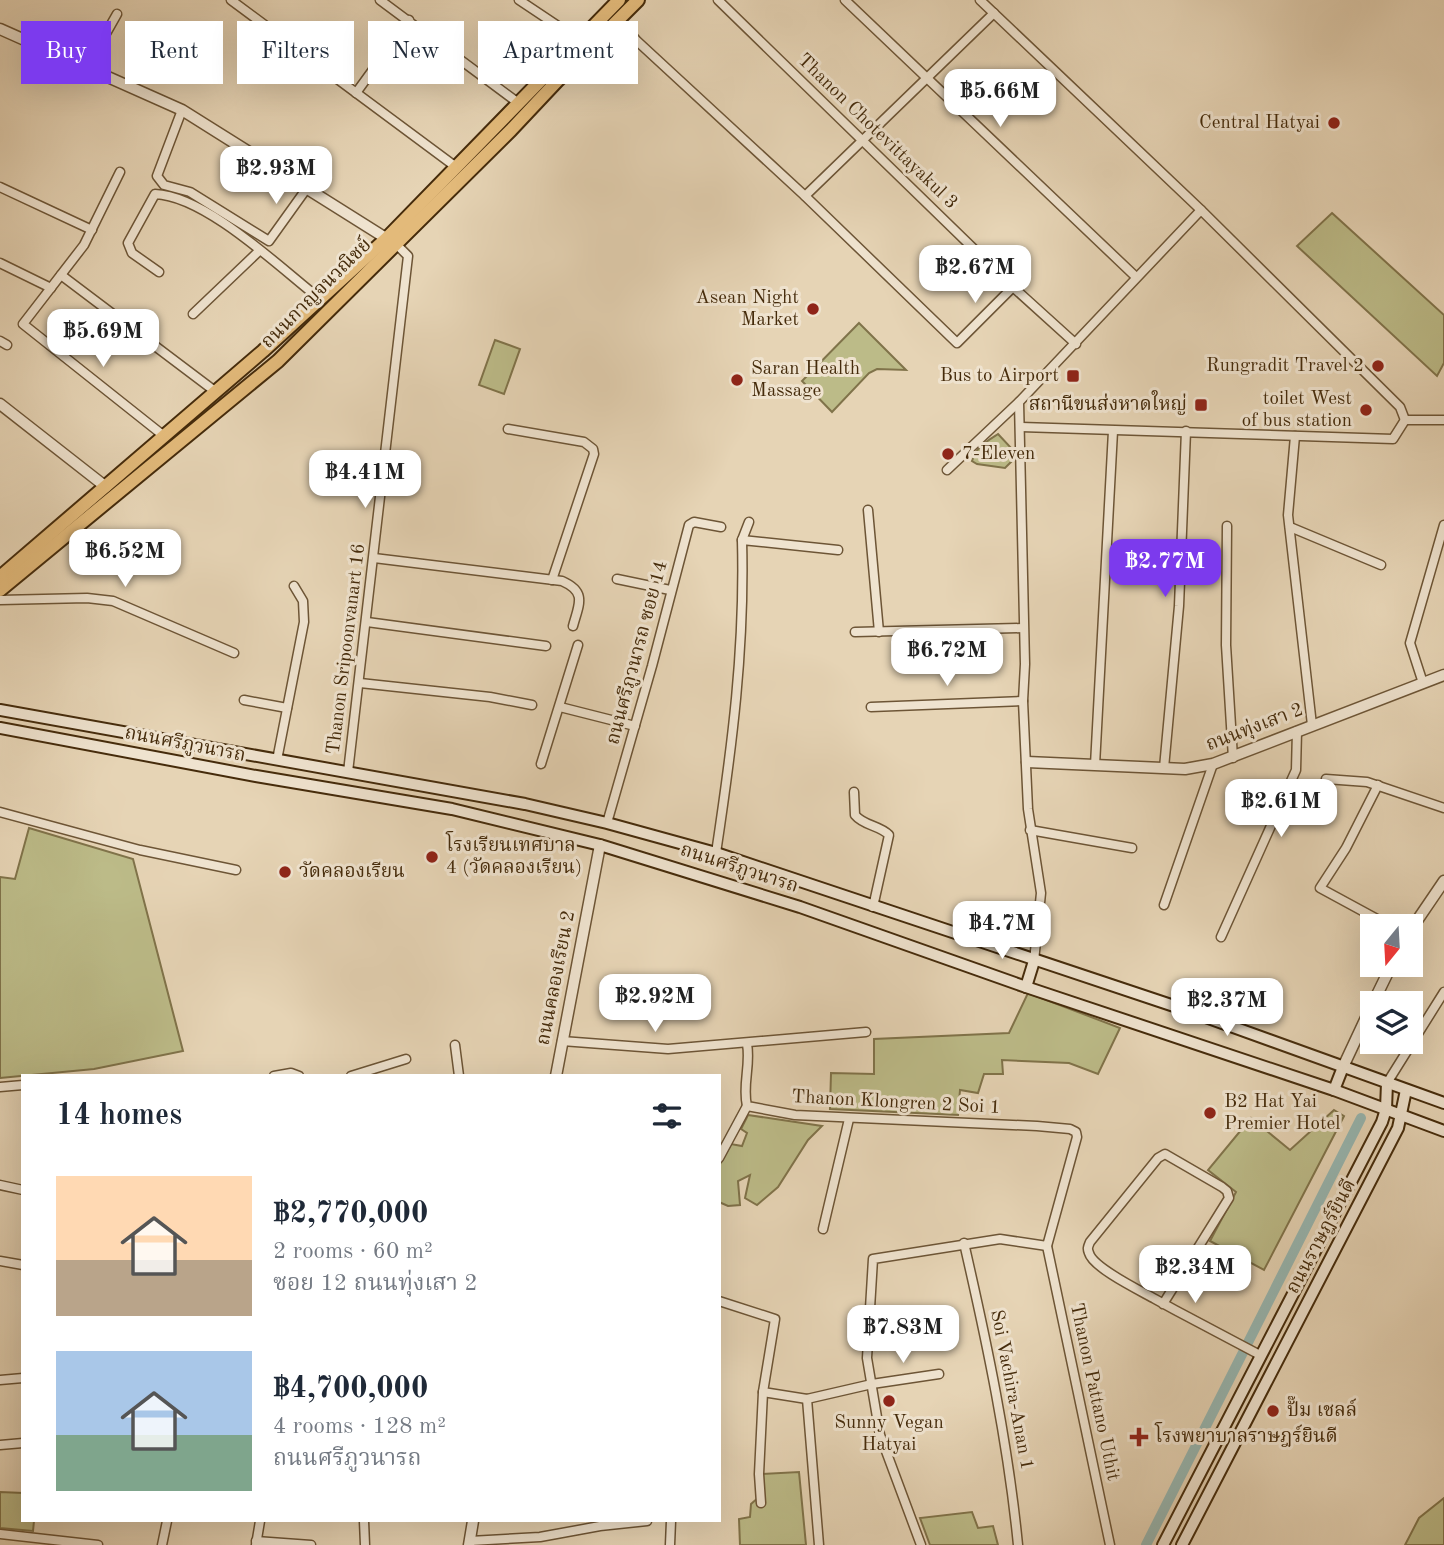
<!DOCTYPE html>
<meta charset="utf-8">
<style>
body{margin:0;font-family:"Old Standard TT","Noto Serif Thai",serif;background:#f2f2f3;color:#1f2937;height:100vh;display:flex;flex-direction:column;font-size:26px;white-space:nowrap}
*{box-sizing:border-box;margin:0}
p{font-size:23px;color:#747a83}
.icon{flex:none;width:38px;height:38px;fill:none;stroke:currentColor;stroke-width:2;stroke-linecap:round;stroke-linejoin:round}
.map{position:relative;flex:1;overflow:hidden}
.sheet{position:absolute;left:21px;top:1074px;width:700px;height:448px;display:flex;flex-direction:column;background:#fff;border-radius:0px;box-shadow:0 7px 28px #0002}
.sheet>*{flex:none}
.banner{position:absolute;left:21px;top:21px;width:700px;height:63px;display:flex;gap:14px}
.needle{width:46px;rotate:198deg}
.controls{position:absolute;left:1360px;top:914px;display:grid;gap:14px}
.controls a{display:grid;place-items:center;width:63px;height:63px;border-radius:0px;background:#fff;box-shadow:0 7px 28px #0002;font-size:35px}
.price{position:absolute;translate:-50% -60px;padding:0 16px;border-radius:14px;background:#fff;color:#222;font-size:23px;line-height:46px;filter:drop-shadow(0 2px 4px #0008)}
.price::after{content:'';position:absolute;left:50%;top:42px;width:21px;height:16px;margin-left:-10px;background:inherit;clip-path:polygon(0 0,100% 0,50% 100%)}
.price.selected{background:#7c3aed;color:#fff}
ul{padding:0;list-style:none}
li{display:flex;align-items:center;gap:21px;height:175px;padding:0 35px}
li span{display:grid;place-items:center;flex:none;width:196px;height:140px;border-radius:0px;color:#555}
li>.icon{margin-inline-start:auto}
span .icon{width:84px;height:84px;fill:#fffc;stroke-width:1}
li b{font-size:30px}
h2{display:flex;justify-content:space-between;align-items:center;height:84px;padding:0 35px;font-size:30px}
.tag{padding:0 24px;border-radius:0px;background:#fff;box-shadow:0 7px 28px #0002;font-size:24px;line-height:63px}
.tag.selected{background:#7c3aed;color:#fff}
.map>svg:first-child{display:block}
.green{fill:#bcbb88;stroke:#80734a;stroke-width:2}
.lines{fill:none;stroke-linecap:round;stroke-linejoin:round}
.canal{stroke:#97b7b2;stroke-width:10}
.minor-casing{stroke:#6d5536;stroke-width:11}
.tertiary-casing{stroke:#6d5536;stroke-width:13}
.secondary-casing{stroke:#452b0b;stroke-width:14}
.primary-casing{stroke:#452b0b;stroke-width:16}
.minor{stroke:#efe3cf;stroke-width:8}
.tertiary{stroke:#efe3cf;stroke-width:10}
.secondary{stroke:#efe3cf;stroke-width:10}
.primary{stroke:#e3ba7a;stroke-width:12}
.poi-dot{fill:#8f2418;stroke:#efe3cf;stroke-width:2.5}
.labels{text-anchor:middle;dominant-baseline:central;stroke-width:6;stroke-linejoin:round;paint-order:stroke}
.poi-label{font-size:19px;fill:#452b0b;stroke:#efe3cf;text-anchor:start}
.street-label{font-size:19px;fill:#452b0b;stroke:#efe3cf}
</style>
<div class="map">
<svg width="1444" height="1545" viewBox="0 0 1444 1545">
<rect width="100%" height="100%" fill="#e6d4b5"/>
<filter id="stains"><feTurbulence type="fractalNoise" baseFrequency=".00286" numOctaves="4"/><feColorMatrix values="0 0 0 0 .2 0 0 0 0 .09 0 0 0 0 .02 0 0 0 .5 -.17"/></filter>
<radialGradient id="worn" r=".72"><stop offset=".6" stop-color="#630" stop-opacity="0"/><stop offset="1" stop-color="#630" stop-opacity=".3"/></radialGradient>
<g class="green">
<polygon points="1332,213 1444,315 1444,363 1437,376 1297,246"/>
<polygon points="859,323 906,370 877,369 869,373 832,412 802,381"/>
<polygon points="495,340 520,349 504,394 479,385"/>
<path d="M998,434l15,16 -1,11 -7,7 -28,-4 -5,-3c4,-14 15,-20 26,-27z"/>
<polygon points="29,828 133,859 183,1051 94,1069 0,1078 0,877 15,879"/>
<polygon points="1028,993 1120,1028 1098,1074 1069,1063 1002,1060 1003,1074 984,1074 978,1093 960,1090 958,1115 830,1109 831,1073 874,1074 874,1039 1009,1033"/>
<polygon points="1334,1110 1344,1116 1264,1270 1210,1241 1236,1192 1208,1170 1251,1118 1290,1150"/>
<polygon points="748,1115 822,1126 808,1140 778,1187 757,1205 745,1198 750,1175 738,1181 740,1205 728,1206 719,1202 719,1166 731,1144 742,1146 747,1133 741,1129"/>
<polygon points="799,1472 806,1545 740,1545 739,1519 750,1517 751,1504 759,1497 762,1474"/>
<polygon points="0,1492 23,1493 23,1521 34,1521 33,1531 0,1528"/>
<polygon points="1444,1498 1444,1545 1405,1545 1419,1518"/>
<polygon points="972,1512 978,1528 993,1526 998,1545 930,1545 920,1518"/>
</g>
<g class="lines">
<polyline class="canal" points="1146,1545 1361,1118"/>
<defs>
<g id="minor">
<polyline points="231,0 456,167"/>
<polyline points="380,0 517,102"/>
<polyline points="519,0 579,40"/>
<polyline points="718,0 1013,287 1076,344"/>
<polyline points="845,0 1136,277"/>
<polyline points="980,0 1201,210 1400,407 1405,420"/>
<polyline points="619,20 637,41 805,196 957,343 1013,287"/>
<polyline points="87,67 117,14"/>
<polyline points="356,93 409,20"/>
<polyline points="182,110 157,176 164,185 190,192 269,241 307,188"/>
<polyline points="120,172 84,245 23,324 164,436"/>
<polyline points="0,187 92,230"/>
<polyline points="805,196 994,13"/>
<polyline points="0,263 51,288"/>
<path d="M159,272l-27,-19 -4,-10 27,-49c51,2 124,73 165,105"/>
<polyline points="61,275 216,392"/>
<polyline points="193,314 259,251"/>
<polyline points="0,341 7,345"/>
<polyline points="1405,420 1444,420"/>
<polyline points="1021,427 1393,439 1405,420"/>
<polyline points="508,429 584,442 593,449 594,454 552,580"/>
<polyline points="1295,436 1288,515 1312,725"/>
<polyline points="947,470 1019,402"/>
<polyline points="868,510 879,632"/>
<polyline points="1227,526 1226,645 1233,758"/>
<polyline points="1290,527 1381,565"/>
<polyline points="742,540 749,522"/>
<path d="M374,558l188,23c25,11 17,23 11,45"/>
<polyline points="617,579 670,590"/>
<polyline points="0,600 87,598 113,601 234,653"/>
<polyline points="367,622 546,646"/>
<polyline points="855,632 1023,628"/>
<polyline points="360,683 490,697 532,705"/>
<polyline points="1423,683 1410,643 1444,525"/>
<polyline points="244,700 287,708"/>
<polyline points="560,707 635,726"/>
<polyline points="871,707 1023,701"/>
<polyline points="277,760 304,622 303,601 294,586"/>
<polyline points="541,764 578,645"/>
<polyline points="1095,765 1113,431"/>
<polyline points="1164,768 1179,606 1186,431"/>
<polyline points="348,772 408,256 395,243"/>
<polyline points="1326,779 1367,782 1444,808"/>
<polyline points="1378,785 1346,848 1320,888 1390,926"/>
<path d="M854,792l1,23c9,11 24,10 34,20l-16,72"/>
<polyline points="0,812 140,850 236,870"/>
<polyline points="607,823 652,666 689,525 694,522 721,527"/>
<polyline points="1030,830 1132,848"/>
<path d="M716,853c16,-106 29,-205 26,-313l96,10"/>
<polyline points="1164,905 1213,764"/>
<polyline points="1221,937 1296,770 1297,731"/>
<polyline points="1034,961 1041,893 1028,809 1023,701 1025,664 1019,402 1201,210"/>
<polyline points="562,1041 668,1049 866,1032"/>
<path d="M747,1044c4,21 -5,41 0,62l48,9 242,11 33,3 6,3 1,5 -30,109 63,299"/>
<polyline points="455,1045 459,1076"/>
<polyline points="274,1076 291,1073 299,1076"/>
<polyline points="351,1076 406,1059"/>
<polyline points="1387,1083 1444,992"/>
<polyline points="0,1087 23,1085"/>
<polyline points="719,1158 747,1106"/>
<polyline points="0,1185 23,1190"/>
<polyline points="823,1229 849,1119"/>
<path d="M964,1243c23,100 44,200 54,302"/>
<polyline points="0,1261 23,1265"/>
<polyline points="719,1301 775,1319 763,1392 807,1399"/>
<path d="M1163,1304l66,-106 -2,-7 -5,-4 -57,-33 -7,4 -68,84c-2,5 -3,6 -1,11 4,15 52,38 66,46l20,11 85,45"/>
<polyline points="0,1380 23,1378"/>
<polyline points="0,1445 23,1443"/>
<polyline points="761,1503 759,1474 763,1392"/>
<polyline points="364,1521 365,1545"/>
<polyline points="0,1534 98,1545"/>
<polyline points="256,1541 311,1545"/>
<polyline points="470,1541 540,1537 600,1526 647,1521"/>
<polyline points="162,1545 167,1521"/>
<polyline points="256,1545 260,1521"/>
<polyline points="670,1545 671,1521"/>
<polyline points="819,1545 807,1399 872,1384 939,1374"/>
<polyline points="921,1545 880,1435 867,1358 873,1259 1000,1239 1047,1246"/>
</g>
<g id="tertiary">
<polyline points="0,29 182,110 392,242"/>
<polyline points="0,404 106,487"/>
<polyline points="1027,762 1185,769 1213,764 1444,675"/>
<polyline points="1410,931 1444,881"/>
<polyline points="1373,1003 1392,964"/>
<polyline points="1343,1067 1372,1005"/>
<polyline points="556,1076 600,845"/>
<polyline points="469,1545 473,1521"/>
</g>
<g id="secondary">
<polyline points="0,710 525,804 607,823 716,853 1186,1010 1444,1103"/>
<polyline points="0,728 256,776 452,809 600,845 800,907 1026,987 1334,1090 1444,1131"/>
<polyline points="1026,987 1034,961"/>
<polyline points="1334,1090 1343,1067"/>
<polyline points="1163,1545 1382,1122 1386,1109 1387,1083"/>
<polyline points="1182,1545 1398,1128 1406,1090"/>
</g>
<g id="primary">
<polyline points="0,577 263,351 387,238 619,0"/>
<polyline points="0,590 278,361 511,130 558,80 638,0"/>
</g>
</defs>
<use href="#minor" class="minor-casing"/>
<use href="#tertiary" class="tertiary-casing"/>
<use href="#secondary" class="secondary-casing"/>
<use href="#primary" class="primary-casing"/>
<use href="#minor" class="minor"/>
<use href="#tertiary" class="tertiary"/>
<use href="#secondary" class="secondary"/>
<use href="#primary" class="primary"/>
</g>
<g class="poi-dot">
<circle cx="1334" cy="123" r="7"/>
<circle cx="813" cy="309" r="7"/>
<circle cx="1378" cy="366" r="7"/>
<rect x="1066" y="369" width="14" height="14" rx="3.5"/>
<circle cx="737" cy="380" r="7"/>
<rect x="1194" y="398" width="14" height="14" rx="3.5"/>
<circle cx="1366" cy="410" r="7"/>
<circle cx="948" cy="454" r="7"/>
<circle cx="432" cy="857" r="7"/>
<circle cx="285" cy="872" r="7"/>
<circle cx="1210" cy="1113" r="7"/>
<circle cx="889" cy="1401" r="7"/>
<circle cx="1273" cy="1411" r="7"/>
<path d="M1135.5 1426.5h7v7h7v7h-7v7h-7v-7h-7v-7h7z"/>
</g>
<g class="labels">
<g class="poi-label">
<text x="1320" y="123" text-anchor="end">Central Hatyai</text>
<text x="799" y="298" text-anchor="end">Asean Night<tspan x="799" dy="22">Market</tspan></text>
<text x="1364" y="366" text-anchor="end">Rungradit Travel 2</text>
<text x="751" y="369">Saran Health<tspan x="751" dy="22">Massage</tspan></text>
<text x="1059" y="376" text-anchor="end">Bus to Airport</text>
<text x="1352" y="399" text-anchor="end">toilet West<tspan x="1352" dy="22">of bus station</tspan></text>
<text x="1187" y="405" text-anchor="end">สถานีขนส่งหาดใหญ่</text>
<text x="962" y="454">7-Eleven</text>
<text x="446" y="846">โรงเรียนเทศบาล<tspan x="446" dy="22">4 (วัดคลองเรียน)</tspan></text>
<text x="299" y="872">วัดคลองเรียน</text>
<text x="1224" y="1102">B2 Hat Yai<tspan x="1224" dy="22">Premier Hotel</tspan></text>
<text x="1287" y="1411">ปั๊ม เชลล์</text>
<text x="889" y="1423" text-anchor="middle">Sunny Vegan<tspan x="889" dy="22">Hatyai</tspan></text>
<text x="1155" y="1437">โรงพยาบาลราษฎร์ยินดี</text>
</g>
<g class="street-label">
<text transform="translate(877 132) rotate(44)">Thanon Chotevittayakul 3</text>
<text transform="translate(317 294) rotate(-45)">ถนนกาญจนวณิชย์</text>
<text transform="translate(347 649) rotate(-83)">Thanon Sripoonvanart 16</text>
<text transform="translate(638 653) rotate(-75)">ถนนศรีภูวนารถ ซอย 14</text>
<text transform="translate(1255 728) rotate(-21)">ถนนทุ่งเสา 2</text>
<text transform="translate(185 745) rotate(11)">ถนนศรีภูวนารถ</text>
<text transform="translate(739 869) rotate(18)">ถนนศรีภูวนารถ</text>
<text transform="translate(557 978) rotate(-79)">ถนนคลองเรียน 2</text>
<text transform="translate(896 1103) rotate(3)">Thanon Klongren 2 Soi 1</text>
<text transform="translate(1322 1237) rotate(-62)">ถนนราษฎร์ยินดี</text>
<text transform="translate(1011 1390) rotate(79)">Soi Vachira-Anan 1</text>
<text transform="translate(1094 1392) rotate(78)">Thanon Pattano Uthit</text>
</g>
</g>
<rect width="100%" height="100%" filter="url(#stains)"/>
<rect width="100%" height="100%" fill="url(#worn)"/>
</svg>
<div class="controls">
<a><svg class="needle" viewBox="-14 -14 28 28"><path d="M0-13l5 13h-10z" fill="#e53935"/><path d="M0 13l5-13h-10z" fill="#747a83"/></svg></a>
<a><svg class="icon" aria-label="layers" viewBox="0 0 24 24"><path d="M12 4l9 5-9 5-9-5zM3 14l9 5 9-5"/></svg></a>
</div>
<b class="price" style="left:1000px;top:129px">฿5.66M</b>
<b class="price" style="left:276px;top:206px">฿2.93M</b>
<b class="price" style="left:975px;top:305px">฿2.67M</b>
<b class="price" style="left:103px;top:369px">฿5.69M</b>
<b class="price" style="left:365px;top:510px">฿4.41M</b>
<b class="price" style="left:125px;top:589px">฿6.52M</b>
<b class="price selected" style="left:1165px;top:599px">฿2.77M</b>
<b class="price" style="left:947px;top:688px">฿6.72M</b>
<b class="price" style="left:1281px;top:839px">฿2.61M</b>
<b class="price" style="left:1002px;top:961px">฿4.7M</b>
<b class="price" style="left:655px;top:1034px">฿2.92M</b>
<b class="price" style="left:1227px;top:1038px">฿2.37M</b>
<b class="price" style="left:1195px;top:1305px">฿2.34M</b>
<b class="price" style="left:903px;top:1365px">฿7.83M</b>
<div class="banner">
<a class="tag selected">Buy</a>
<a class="tag">Rent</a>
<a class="tag">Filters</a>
<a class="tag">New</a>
<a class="tag">Apartment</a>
</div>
<section class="sheet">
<h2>14 homes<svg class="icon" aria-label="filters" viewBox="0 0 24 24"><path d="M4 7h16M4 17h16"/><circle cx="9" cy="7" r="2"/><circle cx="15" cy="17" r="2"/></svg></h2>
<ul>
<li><span style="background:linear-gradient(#ffd9b3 60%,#b9a48a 0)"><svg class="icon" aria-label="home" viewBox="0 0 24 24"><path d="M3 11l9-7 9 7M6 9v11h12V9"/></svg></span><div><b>฿2,770,000</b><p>2 rooms · 60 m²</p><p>ซอย 12 ถนนทุ่งเสา 2</p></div></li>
<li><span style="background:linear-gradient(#a9c7e8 60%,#7fa58c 0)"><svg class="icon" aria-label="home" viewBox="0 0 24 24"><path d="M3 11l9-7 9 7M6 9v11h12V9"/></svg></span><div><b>฿4,700,000</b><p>4 rooms · 128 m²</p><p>ถนนศรีภูวนารถ</p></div></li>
</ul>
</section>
</div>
